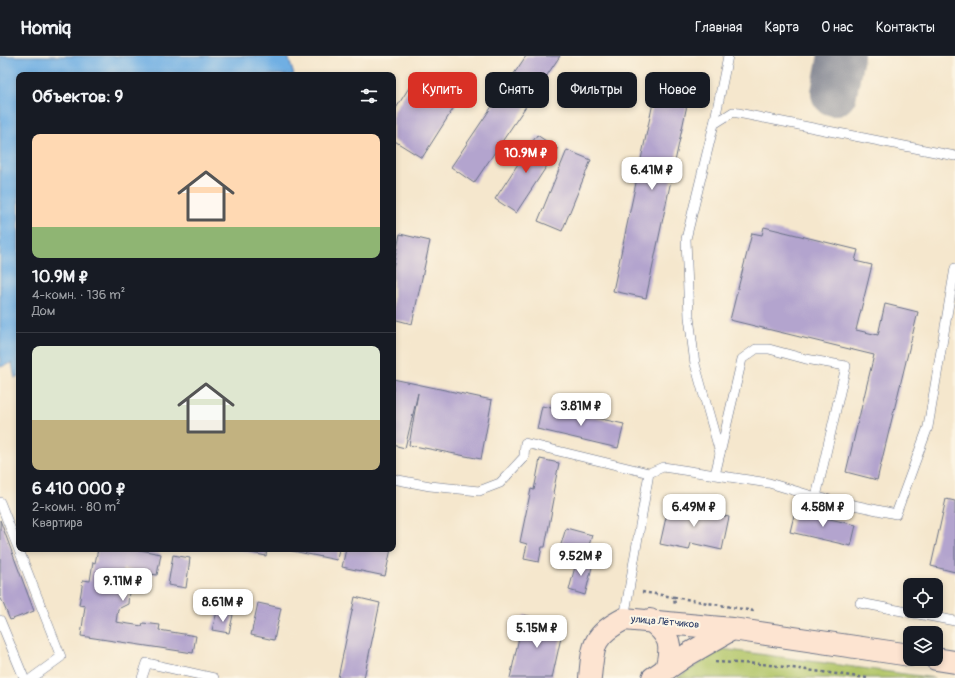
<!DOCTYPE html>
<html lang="ru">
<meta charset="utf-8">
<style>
body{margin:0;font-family:Pangolin,sans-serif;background:#20242c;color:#f1f3f6;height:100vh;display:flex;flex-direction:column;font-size:15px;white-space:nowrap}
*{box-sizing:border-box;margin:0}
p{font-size:13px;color:#9ea1a6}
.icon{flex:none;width:22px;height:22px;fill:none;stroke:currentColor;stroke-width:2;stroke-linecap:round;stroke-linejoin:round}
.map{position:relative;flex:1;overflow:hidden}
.panel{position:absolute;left:16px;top:16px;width:380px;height:480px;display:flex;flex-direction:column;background:#171b24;border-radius:8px;box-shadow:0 2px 6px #0003}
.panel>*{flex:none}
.top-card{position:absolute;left:408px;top:16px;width:380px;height:36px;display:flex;gap:8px}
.buttons{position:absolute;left:903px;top:522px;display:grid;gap:8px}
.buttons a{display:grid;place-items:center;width:40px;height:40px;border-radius:8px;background:#171b24;box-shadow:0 2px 6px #0003;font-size:20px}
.price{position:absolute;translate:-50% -34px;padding:0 9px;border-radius:8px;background:#fff;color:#222;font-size:13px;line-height:26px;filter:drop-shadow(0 1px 2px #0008)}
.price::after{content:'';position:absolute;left:50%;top:24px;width:12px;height:9px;margin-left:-6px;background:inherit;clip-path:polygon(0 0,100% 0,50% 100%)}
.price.selected{background:#d93025;color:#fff}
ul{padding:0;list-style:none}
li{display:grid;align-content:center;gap:8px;height:212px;padding:0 16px}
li+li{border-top:1px solid #363941}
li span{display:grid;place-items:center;height:124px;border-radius:8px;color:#555}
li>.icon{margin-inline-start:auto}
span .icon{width:72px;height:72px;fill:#fffc;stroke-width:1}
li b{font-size:17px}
h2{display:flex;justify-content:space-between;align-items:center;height:48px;padding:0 16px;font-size:17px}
.chip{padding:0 14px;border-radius:8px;background:#171b24;box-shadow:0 2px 6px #0003;font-size:14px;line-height:36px}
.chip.selected{background:#d93025;color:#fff}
header{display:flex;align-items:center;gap:24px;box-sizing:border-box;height:56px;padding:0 20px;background:#171b24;border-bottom:1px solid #363941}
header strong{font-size:19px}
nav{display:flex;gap:22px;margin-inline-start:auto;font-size:14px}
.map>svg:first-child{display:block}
.green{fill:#b2c669;stroke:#667a64}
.water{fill:#70afe3;stroke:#466fa0}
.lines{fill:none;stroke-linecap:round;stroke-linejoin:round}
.taxiway{stroke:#888b96;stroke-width:46}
.building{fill:#b3a4ce}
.lane-casing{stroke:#676f85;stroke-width:10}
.secondary-casing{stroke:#676f85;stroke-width:24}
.path{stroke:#676f85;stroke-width:2.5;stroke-dasharray:3 3;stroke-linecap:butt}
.lane{stroke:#fff;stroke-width:9}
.secondary{stroke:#fde4d1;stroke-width:22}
.labels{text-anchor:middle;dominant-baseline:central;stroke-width:4;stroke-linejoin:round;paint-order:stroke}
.street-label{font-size:10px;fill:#1b2f5e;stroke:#fcf5e5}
</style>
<header>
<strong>Homiq</strong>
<nav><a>Главная</a><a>Карта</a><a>О нас</a><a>Контакты</a></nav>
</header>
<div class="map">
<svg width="955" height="622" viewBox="0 0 955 622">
<rect width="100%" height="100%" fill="#fcf5e5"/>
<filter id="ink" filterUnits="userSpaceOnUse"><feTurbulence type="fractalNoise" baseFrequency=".025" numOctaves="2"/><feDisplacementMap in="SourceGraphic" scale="8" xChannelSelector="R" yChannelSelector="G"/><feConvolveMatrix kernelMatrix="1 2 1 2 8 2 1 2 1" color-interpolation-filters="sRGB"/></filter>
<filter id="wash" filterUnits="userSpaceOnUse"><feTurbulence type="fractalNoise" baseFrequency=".012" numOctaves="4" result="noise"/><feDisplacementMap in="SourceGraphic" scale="16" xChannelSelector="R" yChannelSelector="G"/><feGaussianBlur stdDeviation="0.9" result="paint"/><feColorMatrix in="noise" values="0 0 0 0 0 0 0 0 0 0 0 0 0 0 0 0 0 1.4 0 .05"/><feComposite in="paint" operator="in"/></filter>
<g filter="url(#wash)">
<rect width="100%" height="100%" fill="#f5e7cd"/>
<polygon class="green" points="722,593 934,622 677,622"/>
<polygon class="water" points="0,0 288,0 294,19 19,19 19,321 15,322 12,307 0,311"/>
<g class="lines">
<polyline class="taxiway" points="834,37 841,0"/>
</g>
<g id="blocks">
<g class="building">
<polygon points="526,0 560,0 474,127 451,111"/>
<polygon points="419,16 460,42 422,102 393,84 393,57"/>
<polygon points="657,28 690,35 646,242 613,235"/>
<polygon points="537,79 558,93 516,157 495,143"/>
<polygon points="567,94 591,104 562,175 538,165"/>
<polygon points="764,171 858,194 855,205 872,209 856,274 878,279 885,248 918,256 877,424 846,416 874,299 730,264 752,177 762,179"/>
<polygon points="400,178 430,185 412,268 393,263 393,212"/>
<polygon points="393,323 492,344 481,403 409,389 418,337 405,392 393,389"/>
<polygon points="542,350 624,368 618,392 537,373"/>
<polygon points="540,403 559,407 553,437 555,438 545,491 542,491 539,506 524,503 527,488 520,486 531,433 534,434"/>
<polygon points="946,443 955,445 955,516 931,510"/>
<polygon points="669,448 729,461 722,494 691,487 689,494 660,488"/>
<polygon points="795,455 856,469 851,490 790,476"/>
<polygon points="0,464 34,555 10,564 0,540"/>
<polygon points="566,472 592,479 585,503 559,495"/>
<polygon points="98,493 135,493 161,498 157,519 123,513 121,530 129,535 128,548 118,553 116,566 142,570 143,567 160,569 159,574 196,580 193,597 81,580 85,550 79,549 83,524 90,525 93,506 95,507"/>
<polygon points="233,493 267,493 266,500"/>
<polygon points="283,493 339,493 337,504"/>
<polygon points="346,493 391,493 385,520 342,511"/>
<polygon points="173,499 190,502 186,532 168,529"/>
<polygon points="577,503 593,507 585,539 569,534"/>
<polygon points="355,541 380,547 364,622 338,622"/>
<polygon points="258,547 281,552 274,584 251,579"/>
<polygon points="217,556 233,559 229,577 212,574"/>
<polygon points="524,559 564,568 552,622 510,622"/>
</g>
</g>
</g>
<g filter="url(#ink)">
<use href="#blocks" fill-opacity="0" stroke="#676f85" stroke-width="1"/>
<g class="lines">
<defs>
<g id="lane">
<polyline points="714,68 728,0"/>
<polyline points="720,397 695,308 689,261 686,183 714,68 733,56 955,100"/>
<polyline points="393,423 430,430 479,435 500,427 524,401 525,387 649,417"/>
<polyline points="816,441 896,458 928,371 955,212"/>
<polyline points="0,446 61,601 32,622"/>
<polyline points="860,547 955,565"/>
<polyline points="624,563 649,417 663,411 769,427 816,441 846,310 806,303 769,293 756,293 742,303 715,419"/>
<polyline points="0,564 24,622"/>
<polyline points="142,622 147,607 214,622"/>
</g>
<g id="secondary">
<path d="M650,564c20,16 23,24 16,49"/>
<polyline points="936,603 955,606"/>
<path d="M590,622c3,-33 3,-43 34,-59l108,10 178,26"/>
<polyline points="653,622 687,599 732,573"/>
</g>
</defs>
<use href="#lane" class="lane-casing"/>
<use href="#secondary" class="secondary-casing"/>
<g class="path">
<polyline points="642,536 674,541 675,550"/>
<polyline points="674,541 754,555"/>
<polyline points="715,606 762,608 867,622"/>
</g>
<use href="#lane" class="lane"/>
<use href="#secondary" class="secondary"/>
</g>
</g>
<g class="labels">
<g class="street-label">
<text transform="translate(665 566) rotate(5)">улица Лётчиков</text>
</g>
</g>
</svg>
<div class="buttons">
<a><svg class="icon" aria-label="locate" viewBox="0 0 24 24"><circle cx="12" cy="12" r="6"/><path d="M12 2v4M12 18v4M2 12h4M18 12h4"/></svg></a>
<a><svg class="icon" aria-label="layers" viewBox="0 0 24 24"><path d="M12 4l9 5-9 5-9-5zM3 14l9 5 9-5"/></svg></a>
</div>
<b class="price selected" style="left:526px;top:118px">10.9M ₽</b>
<b class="price" style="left:652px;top:135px">6.41M ₽</b>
<b class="price" style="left:581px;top:371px">3.81M ₽</b>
<b class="price" style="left:694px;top:472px">6.49M ₽</b>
<b class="price" style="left:823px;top:472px">4.58M ₽</b>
<b class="price" style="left:581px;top:521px">9.52M ₽</b>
<b class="price" style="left:123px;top:546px">9.11M ₽</b>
<b class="price" style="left:223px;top:567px">8.61M ₽</b>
<b class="price" style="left:537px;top:593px">5.15M ₽</b>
<div class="top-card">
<a class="chip selected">Купить</a>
<a class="chip">Снять</a>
<a class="chip">Фильтры</a>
<a class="chip">Новое</a>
</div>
<section class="panel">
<h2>Объектов: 9<svg class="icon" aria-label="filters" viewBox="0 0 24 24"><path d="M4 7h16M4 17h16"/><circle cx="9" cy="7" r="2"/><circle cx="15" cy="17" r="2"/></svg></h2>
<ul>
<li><span style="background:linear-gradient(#ffd9b3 75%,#8fb573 0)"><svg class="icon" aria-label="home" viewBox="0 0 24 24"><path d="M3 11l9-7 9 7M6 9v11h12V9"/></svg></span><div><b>10.9M ₽</b><p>4-комн. · 136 m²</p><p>Дом</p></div></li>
<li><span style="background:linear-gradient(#dfe7d0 60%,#c2b280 0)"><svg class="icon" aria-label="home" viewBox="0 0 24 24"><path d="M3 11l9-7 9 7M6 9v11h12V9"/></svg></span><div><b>6 410 000 ₽</b><p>2-комн. · 80 m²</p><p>Квартира</p></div></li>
</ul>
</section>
</div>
